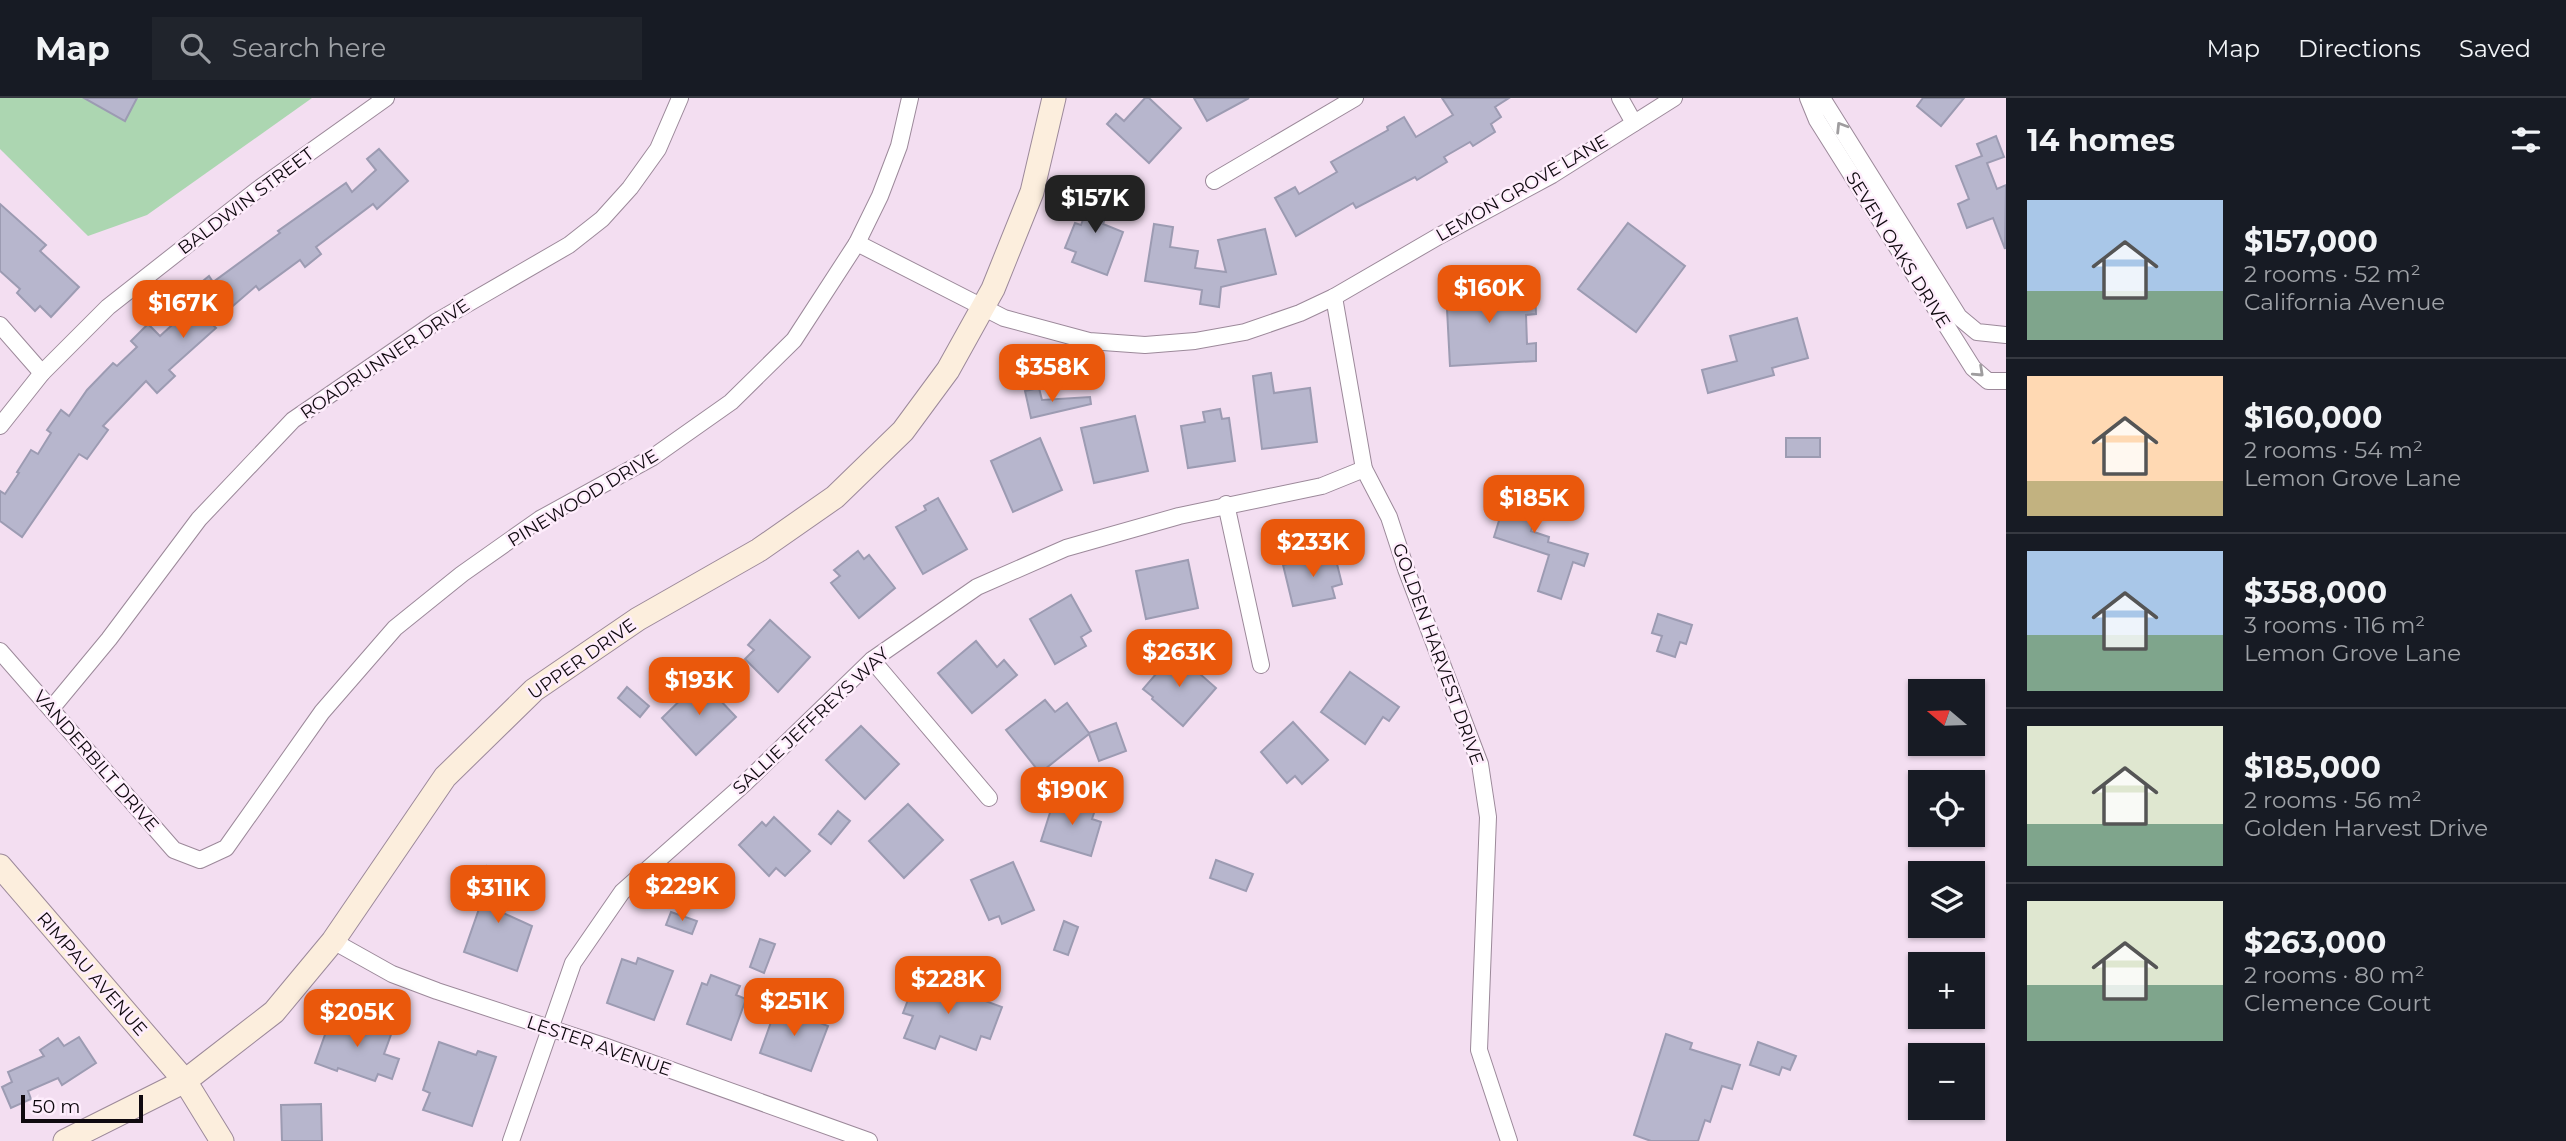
<!DOCTYPE html>
<meta charset="utf-8">
<style>
body{margin:0;font-family:Montserrat,sans-serif;background:#20242c;color:#f1f3f6;height:100vh;display:flex;flex-direction:column;font-size:26px;white-space:nowrap}
*{box-sizing:border-box;margin:0}
p{font-size:23px;color:#9ea1a6}
.icon{flex:none;width:38px;height:38px;fill:none;stroke:currentColor;stroke-width:2;stroke-linecap:round;stroke-linejoin:round}
.map{position:relative;flex:1;overflow:hidden}
.side{display:flex;flex-direction:column;background:#171b24;width:560px}
.side>*{flex:none}
.needle{width:46px;rotate:289deg}
.fabs{position:absolute;left:1908px;top:581px;display:grid;gap:14px}
.fabs a{display:grid;place-items:center;width:77px;height:77px;border-radius:0px;background:#171b24;box-shadow:0 2px 5px #0004;font-size:35px}
.scale{position:absolute;left:21px;bottom:18px;width:122px;box-sizing:border-box;padding-left:7px;border:4px solid #0f090f;border-top:0;font-size:19px;line-height:24px;white-space:nowrap;color:#0f090f;-webkit-text-stroke:5px #feedfc;paint-order:stroke}
.price{position:absolute;translate:-50% -60px;padding:0 16px;border-radius:14px;background:#ea580c;color:#fff;font-size:23px;line-height:46px;filter:drop-shadow(0 2px 4px #0008)}
.price::after{content:'';position:absolute;left:50%;top:42px;width:21px;height:16px;margin-left:-10px;background:inherit;clip-path:polygon(0 0,100% 0,50% 100%)}
.price.active{background:#222;color:#fff}
ul{padding:0;list-style:none}
li{display:flex;align-items:center;gap:21px;height:175px;padding:0 21px}
li+li{border-top:2px solid #363941}
li span{display:grid;place-items:center;flex:none;width:196px;height:140px;border-radius:0px;color:#555}
li>.icon{margin-inline-start:auto}
span .icon{width:84px;height:84px;fill:#fffc;stroke-width:1}
li b{font-size:30px}
h2{display:flex;justify-content:space-between;align-items:center;height:84px;padding:0 21px;font-size:30px}
header{display:flex;align-items:center;gap:42px;box-sizing:border-box;height:98px;padding:0 35px;background:#171b24;border-bottom:2px solid #363941}
header strong{font-size:33px}
nav{display:flex;gap:38px;margin-inline-start:auto;font-size:24px}
.search{width:490px;height:63px;background:#20242c;display:flex;align-items:center;gap:18px;box-sizing:border-box;padding:0 24px;border-radius:0px;color:#9ea1a6;font-size:26px}
main{display:flex;flex:1;min-height:0}
.map>svg:first-child{display:block}
.green{fill:#acd6b1}
.building{fill:#b7b6cd;stroke:#9c9bb2;stroke-width:2}
.lines{fill:none;stroke-linecap:round;stroke-linejoin:round}
.street-casing{stroke:#9c899a;stroke-width:18}
.secondary-casing{stroke:#9c899a;stroke-width:25}
.street{stroke:#fff;stroke-width:16}
.secondary{stroke:#fceedd;stroke-width:23}
.oneway{stroke:#9f9d9f}
.labels{text-anchor:middle;dominant-baseline:central;stroke-width:5;stroke-linejoin:round;paint-order:stroke}
.street-label{font-size:18px;fill:#0f090f;stroke:#feedfc}
</style>
<header>
<strong>Map</strong>
<div class="search"><svg class="icon" aria-label="search" viewBox="0 0 24 24"><circle cx="10" cy="10" r="6"/><path d="M15 15l6 6"/></svg>Search here</div>
<nav><a>Map</a><a>Directions</a><a>Saved</a></nav>
</header>
<main>
<div class="map">
<svg width="2006" height="1043" viewBox="0 0 2006 1043">
<rect width="100%" height="100%" fill="#f3def1"/>
<polygon class="green" points="0,0 312,0 147,117 88,138 0,51"/>
<g class="building">
<polygon points="84,0 137,0 125,23"/>
<polygon points="1145,0 1149,0 1181,30 1149,65 1107,26 1116,16 1124,23"/>
<polygon points="1194,0 1249,0 1207,23"/>
<polygon points="1442,0 1509,0 1495,9 1501,19 1491,26 1495,34 1473,48 1470,44 1444,59 1447,64 1417,82 1415,79 1356,110 1353,105 1296,138 1275,100 1295,89 1299,96 1337,74 1331,64 1388,32 1387,29 1404,19 1416,39 1453,17"/>
<polygon points="1923,0 1964,0 1941,28 1917,8"/>
<polygon points="1996,38 2004,59 1987,65 1997,91 2006,87 2005,151 1993,120 1967,130 1958,106 1969,101 1956,68 1982,58 1977,46"/>
<polygon points="379,51 408,83 377,111 373,106 316,149 321,156 305,169 300,162 259,192 256,188 212,226 216,230 169,272 175,278 157,295 146,283 103,328 108,332 87,361 79,356 22,439 0,423 0,393 5,396 19,375 17,374 31,352 38,356 51,335 47,332 61,312 69,318 87,292 113,265 117,268 137,249 131,243 148,226 160,238 182,218 171,205 185,194 187,196 209,178 213,184 280,135 278,133 346,85 352,94 376,72 367,61"/>
<polygon points="1096,87 1115,94 1103,126 1123,134 1107,177 1072,164 1076,154 1065,150 1075,125 1081,127"/>
<polygon points="0,106 46,147 40,153 79,189 51,219 40,208 35,213 17,195 20,191 0,173"/>
<polygon points="1628,125 1685,168 1636,234 1578,191"/>
<polygon points="1154,126 1173,129 1170,149 1198,153 1195,170 1226,174 1218,142 1265,131 1276,176 1221,189 1219,209 1200,206 1202,192 1145,183"/>
<polygon points="1482,182 1482,194 1535,191 1536,216 1526,217 1527,246 1536,245 1536,263 1450,268 1446,192 1461,191 1461,183"/>
<polygon points="1797,220 1808,260 1772,270 1774,277 1708,295 1702,272 1737,263 1730,238"/>
<polygon points="1271,275 1274,295 1310,290 1317,344 1262,351 1253,278"/>
<polygon points="1039,290 1042,302 1090,299 1091,306 1031,320 1025,293"/>
<polygon points="1220,311 1222,321 1229,320 1235,363 1188,370 1181,328 1205,324 1203,314"/>
<polygon points="1135,318 1148,373 1094,385 1081,330"/>
<polygon points="1040,340 1062,392 1013,414 991,363"/>
<rect x="1786" y="340" width="34" height="19"/>
<polygon points="1502,384 1555,401 1551,413 1539,409 1531,433 1549,439 1548,444 1588,456 1584,468 1573,464 1561,501 1538,493 1549,457 1494,439 1501,416 1493,414"/>
<polygon points="938,400 967,451 923,476 896,429 926,412 924,408"/>
<polygon points="858,453 864,461 869,457 895,490 859,520 831,485 840,478 834,472"/>
<polygon points="1334,454 1342,486 1332,489 1335,500 1293,508 1283,467"/>
<polygon points="1188,462 1198,510 1146,521 1136,473"/>
<polygon points="1071,497 1091,533 1081,539 1086,548 1055,566 1030,521"/>
<polygon points="1658,516 1692,527 1686,546 1680,544 1675,559 1657,553 1662,538 1652,535"/>
<polygon points="770,522 810,559 778,594 745,561 754,552 748,547"/>
<polygon points="976,543 997,569 1004,562 1017,577 972,615 938,575"/>
<polygon points="1175,554 1216,590 1183,628 1152,601 1153,599 1143,591"/>
<polygon points="1350,574 1399,609 1389,623 1383,619 1365,646 1321,614"/>
<polygon points="701,582 736,619 696,657 662,620"/>
<polygon points="627,589 649,608 640,619 618,600"/>
<polygon points="1045,602 1055,614 1067,605 1089,635 1116,625 1126,653 1099,663 1089,636 1040,675 1006,632"/>
<polygon points="1293,624 1328,662 1302,686 1295,678 1287,685 1261,654"/>
<polygon points="861,628 899,666 865,701 826,662"/>
<polygon points="1055,699 1095,712 1092,721 1101,724 1091,758 1041,743"/>
<polygon points="908,706 943,742 904,780 869,743"/>
<polygon points="838,713 850,723 831,746 819,736"/>
<polygon points="774,719 810,753 785,778 776,770 769,778 739,747 762,724 766,728"/>
<polygon points="1216,762 1253,776 1246,793 1210,780"/>
<polygon points="1013,764 1034,812 1002,826 999,818 989,822 971,782"/>
<polygon points="487,768 514,778 501,814 532,828 517,873 464,854 488,785 481,782"/>
<polygon points="671,814 697,823 692,836 666,827"/>
<polygon points="1064,823 1078,829 1068,857 1054,852"/>
<polygon points="760,841 775,846 764,875 750,869"/>
<polygon points="638,860 673,873 654,922 607,905 622,861 636,866"/>
<polygon points="711,877 740,888 736,897 746,901 731,942 687,926 702,885 707,887"/>
<polygon points="917,878 1002,909 990,941 981,938 976,952 940,938 935,951 904,940 913,918 903,915"/>
<polygon points="776,910 788,914 790,910 811,917 810,921 828,928 811,973 760,955"/>
<polygon points="332,917 370,931 373,924 393,931 384,956 399,961 392,981 378,976 375,983 338,970 337,973 315,965"/>
<polygon points="1666,936 1692,945 1690,951 1740,967 1732,991 1722,988 1710,1024 1705,1022 1698,1043 1651,1043 1634,1037"/>
<polygon points="79,939 96,965 62,987 58,980 28,993 31,1001 11,1010 2,989 12,984 8,974 44,958 40,952 58,940 64,948"/>
<polygon points="439,944 476,957 478,953 496,959 472,1028 423,1012 430,995 423,992"/>
<polygon points="1758,944 1796,958 1790,972 1782,969 1779,977 1750,967"/>
<polygon points="321,1006 322,1043 282,1043 281,1007"/>
</g>
<g class="lines">
<defs>
<g id="street">
<polyline points="1620,0 1634,25"/>
<polyline points="1808,0 1817,22 1973,270 1988,283 2006,283"/>
<polyline points="1822,0 1959,219 1977,234 2006,237"/>
<polyline points="1214,83 1355,0"/>
<polyline points="857,145 1004,220 1089,243 1145,247 1195,243 1245,234 1300,215 1334,199 1439,138 1552,77 1674,0"/>
<polyline points="1334,199 1364,371 1389,419 1406,471 1480,666 1488,719 1479,952 1509,1043"/>
<polyline points="0,227 42,275"/>
<polyline points="0,328 42,275 108,209 257,92 386,0"/>
<polyline points="1226,406 1261,567"/>
<polyline points="0,553 174,752 200,762 226,750 322,614 395,530 462,476 540,421 653,359 731,304 794,242 857,145 880,98 899,48 910,0"/>
<polyline points="872,562 989,700"/>
<polyline points="51,611 109,541 199,421 293,322 436,224 569,147 602,121 630,90 658,51 680,0"/>
<polyline points="333,843 392,876 437,893 604,948 869,1043"/>
<polyline points="511,1043 573,865 622,794 744,686 872,562 977,489 1066,450 1179,418 1322,388 1364,371"/>
</g>
<g id="secondary">
<polyline points="0,768 185,983 222,1043"/>
<polyline points="65,1043 185,983 274,914 333,843 445,679 534,592 638,521 759,452 835,399 903,333 948,272 993,191 1032,94 1054,0"/>
</g>
</defs>
<use href="#street" class="street-casing"/>
<use href="#secondary" class="secondary-casing"/>
<use href="#street" class="street"/>
<use href="#secondary" class="secondary"/>
</g>
<defs><path id="oneway-chevron" d="M-2-3.5L2.5 0L-2 3.5" fill="none" stroke-width="1.6" stroke-linecap="round" stroke-linejoin="round" transform="scale(1.75)"/></defs>
<g class="oneway">
<use href="#oneway-chevron" transform="translate(1841 29) rotate(-122)"/>
<use href="#oneway-chevron" transform="translate(1979 274) rotate(43)"/>
</g>
<g class="labels">
<g class="street-label">
<text transform="translate(1522 90) rotate(-30)">LEMON GROVE LANE</text>
<text transform="translate(246 103) rotate(-37)">BALDWIN STREET</text>
<text transform="translate(1898 152) rotate(58)">SEVEN OAKS DRIVE</text>
<text transform="translate(385 261) rotate(-34)">ROADRUNNER DRIVE</text>
<text transform="translate(583 400) rotate(-31)">PINEWOOD DRIVE</text>
<text transform="translate(1438 556) rotate(70)">GOLDEN HARVEST DRIVE</text>
<text transform="translate(582 561) rotate(-35)">UPPER DRIVE</text>
<text transform="translate(811 623) rotate(-43)">SALLIE JEFFREYS WAY</text>
<text transform="translate(96 663) rotate(49)">VANDERBILT DRIVE</text>
<text transform="translate(92 876) rotate(49)">RIMPAU AVENUE</text>
<text transform="translate(599 948) rotate(19)">LESTER AVENUE</text>
</g>
</g>
</svg>
<div class="fabs">
<a><svg class="needle" viewBox="-14 -14 28 28"><path d="M0-13l5 13h-10z" fill="#e53935"/><path d="M0 13l5-13h-10z" fill="#9ea1a6"/></svg></a>
<a><svg class="icon" aria-label="locate" viewBox="0 0 24 24"><circle cx="12" cy="12" r="6"/><path d="M12 2v4M12 18v4M2 12h4M18 12h4"/></svg></a>
<a><svg class="icon" aria-label="layers" viewBox="0 0 24 24"><path d="M12 4l9 5-9 5-9-5zM3 14l9 5 9-5"/></svg></a>
<a>+</a>
<a>−</a>
</div>
<div class="scale">50 m</div>
<b class="price active" style="left:1095px;top:137px">$157K</b>
<b class="price" style="left:1489px;top:227px">$160K</b>
<b class="price" style="left:183px;top:242px">$167K</b>
<b class="price" style="left:1052px;top:306px">$358K</b>
<b class="price" style="left:1534px;top:437px">$185K</b>
<b class="price" style="left:1313px;top:481px">$233K</b>
<b class="price" style="left:1179px;top:591px">$263K</b>
<b class="price" style="left:699px;top:619px">$193K</b>
<b class="price" style="left:1072px;top:729px">$190K</b>
<b class="price" style="left:682px;top:825px">$229K</b>
<b class="price" style="left:498px;top:827px">$311K</b>
<b class="price" style="left:948px;top:918px">$228K</b>
<b class="price" style="left:794px;top:940px">$251K</b>
<b class="price" style="left:357px;top:951px">$205K</b>
</div>
<section class="side">
<h2>14 homes<svg class="icon" aria-label="filters" viewBox="0 0 24 24"><path d="M4 7h16M4 17h16"/><circle cx="9" cy="7" r="2"/><circle cx="15" cy="17" r="2"/></svg></h2>
<ul>
<li><span style="background:linear-gradient(#a9c7e8 65%,#7fa58c 0)"><svg class="icon" aria-label="home" viewBox="0 0 24 24"><path d="M3 11l9-7 9 7M6 9v11h12V9"/></svg></span><div><b>$157,000</b><p>2 rooms · 52 m²</p><p>California Avenue</p></div></li>
<li><span style="background:linear-gradient(#ffd9b3 75%,#c2b280 0)"><svg class="icon" aria-label="home" viewBox="0 0 24 24"><path d="M3 11l9-7 9 7M6 9v11h12V9"/></svg></span><div><b>$160,000</b><p>2 rooms · 54 m²</p><p>Lemon Grove Lane</p></div></li>
<li><span style="background:linear-gradient(#a9c7e8 60%,#7fa58c 0)"><svg class="icon" aria-label="home" viewBox="0 0 24 24"><path d="M3 11l9-7 9 7M6 9v11h12V9"/></svg></span><div><b>$358,000</b><p>3 rooms · 116 m²</p><p>Lemon Grove Lane</p></div></li>
<li><span style="background:linear-gradient(#dfe7d0 70%,#7fa58c 0)"><svg class="icon" aria-label="home" viewBox="0 0 24 24"><path d="M3 11l9-7 9 7M6 9v11h12V9"/></svg></span><div><b>$185,000</b><p>2 rooms · 56 m²</p><p>Golden Harvest Drive</p></div></li>
<li><span style="background:linear-gradient(#dfe7d0 60%,#7fa58c 0)"><svg class="icon" aria-label="home" viewBox="0 0 24 24"><path d="M3 11l9-7 9 7M6 9v11h12V9"/></svg></span><div><b>$263,000</b><p>2 rooms · 80 m²</p><p>Clemence Court</p></div></li>
</ul>
</section>
</main>
